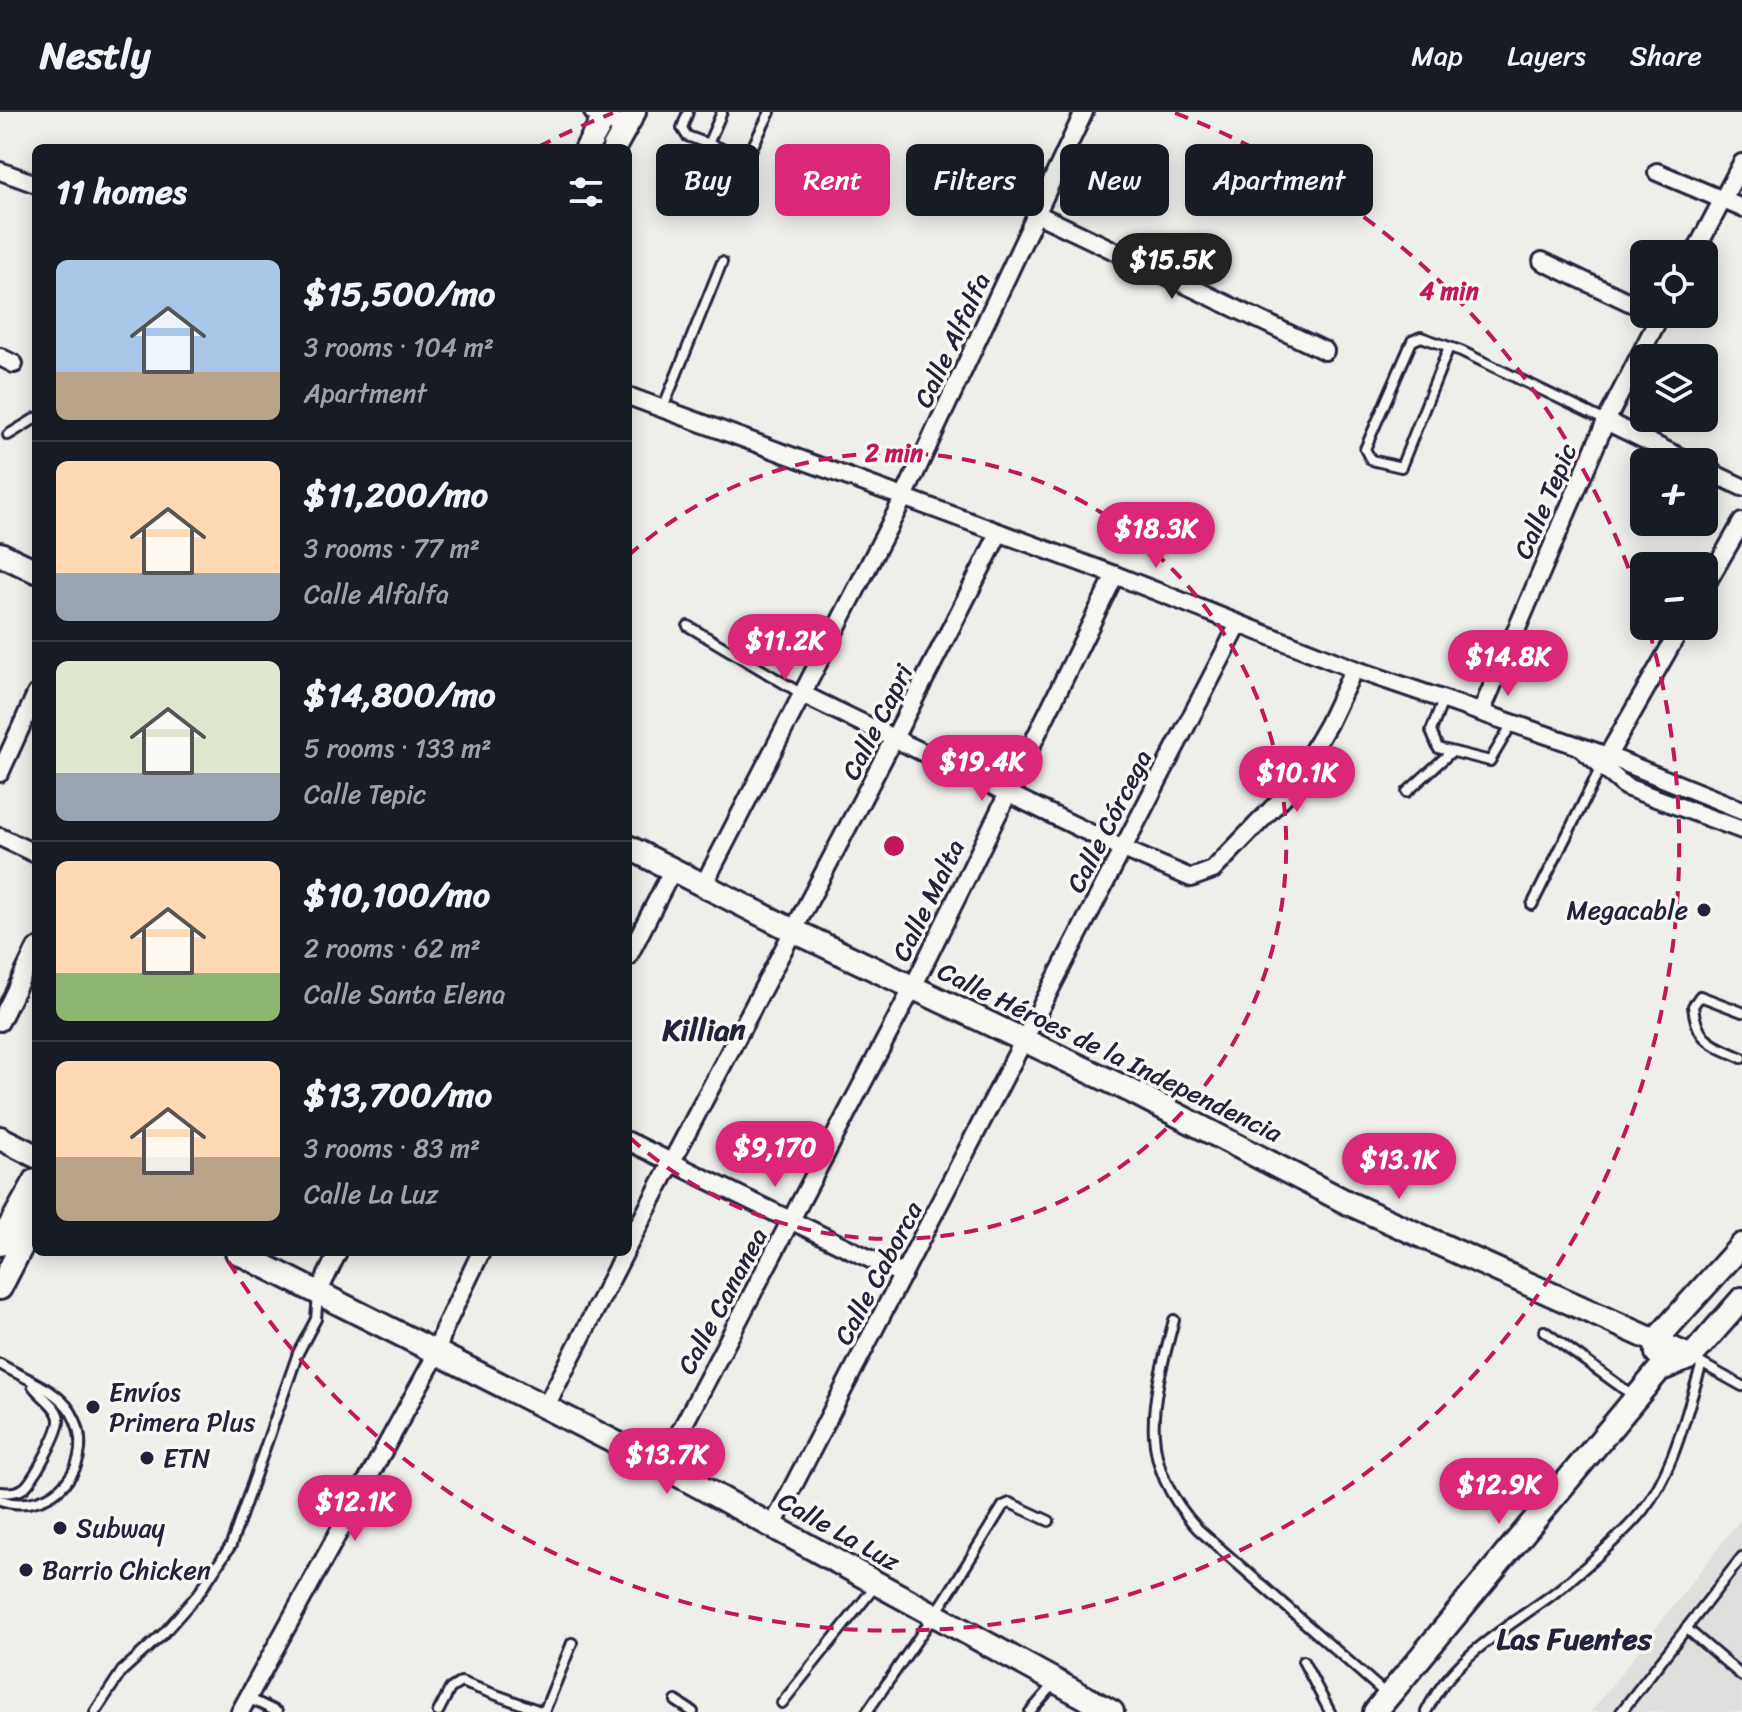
<!DOCTYPE html>
<meta charset="utf-8">
<style>
body{margin:0;font-family:Sriracha,sans-serif;background:#242831;color:#f1f3f6;height:100vh;display:flex;flex-direction:column;font-size:30px;white-space:nowrap}
*{box-sizing:border-box;margin:0}
p{font-size:26px;color:#9ea1a6}
.icon{flex:none;width:44px;height:44px;fill:none;stroke:currentColor;stroke-width:2;stroke-linecap:round;stroke-linejoin:round}
.map{position:relative;flex:1;overflow:hidden}
.side{position:absolute;left:32px;top:32px;width:600px;height:1112px;display:flex;flex-direction:column;background:#171b24;border-radius:12px;box-shadow:0 4px 20px #0003}
.side>*{flex:none}
.guide{position:absolute;left:656px;top:32px;width:760px;height:72px;display:flex;gap:16px}
.controls{position:absolute;left:1630px;top:128px;display:grid;gap:16px}
.controls a{display:grid;place-items:center;width:88px;height:88px;border-radius:12px;background:#171b24;box-shadow:0 4px 20px #0003;font-size:40px}
.price{position:absolute;translate:-50% -68px;padding:0 18px;border-radius:28px;background:#db2777;color:#fff;font-size:26px;line-height:52px;filter:drop-shadow(0 2px 4px #0008)}
.price::after{content:'';position:absolute;left:50%;top:48px;width:24px;height:18px;margin-left:-12px;background:inherit;clip-path:polygon(0 0,100% 0,50% 100%)}
.price.on{background:#222;color:#fff}
ul{padding:0;list-style:none}
li{display:flex;align-items:center;gap:24px;height:200px;padding:0 24px}
li+li{border-top:2px solid #363941}
li span{display:grid;place-items:center;flex:none;width:224px;height:160px;border-radius:12px;color:#555}
li>.icon{margin-inline-start:auto}
span .icon{width:96px;height:96px;fill:#fffc;stroke-width:1}
li b{font-size:34px}
h2{display:flex;justify-content:space-between;align-items:center;height:96px;padding:0 24px;font-size:34px}
.chip{padding:0 28px;border-radius:12px;background:#171b24;box-shadow:0 4px 20px #0003;font-size:28px;line-height:72px}
.chip.on{background:#db2777;color:#fff}
header{display:flex;align-items:center;gap:48px;box-sizing:border-box;height:112px;padding:0 40px;background:#171b24;border-bottom:2px solid #363941}
header strong{font-size:38px}
nav{display:flex;gap:44px;margin-inline-start:auto;font-size:28px}
.map>svg:first-child{display:block}
.built{fill:#dfdfde}
.lines{fill:none;stroke-linecap:round;stroke-linejoin:round}
.lane-casing{stroke:#22223b;stroke-width:14}
.street-casing{stroke:#22223b;stroke-width:22}
.secondary-casing{stroke:#22223b;stroke-width:28}
.lane{stroke:#f6f6f2;stroke-width:8}
.street{stroke:#f6f6f2;stroke-width:16}
.secondary{stroke:#f6f6f2;stroke-width:22}
.ring{fill:none;stroke:#c2185b;stroke-width:4;stroke-dasharray:14 10}
.poi-dot{fill:#22223b;stroke:#f6f6f2;stroke-width:3}
.labels{text-anchor:middle;dominant-baseline:central;stroke-width:7;stroke-linejoin:round;paint-order:stroke}
.street-label{font-size:26px;fill:#22223b;stroke:#f6f6f2}
.poi-label{font-size:26px;fill:#22223b;stroke:#f6f6f2;text-anchor:start}
.quarter-label{font-size:30px;font-weight:bold;fill:#22223b;stroke:#f6f6f2}
.centre{fill:#c2185b;stroke:#f6f6f2;stroke-width:4}
.ring-label{font-size:24px;text-anchor:middle;font-weight:bold;fill:#c2185b;stroke:#f6f6f2;stroke-width:7;stroke-linejoin:round;paint-order:stroke}
</style>
<header>
<strong>Nestly</strong>
<nav><a>Map</a><a>Layers</a><a>Share</a></nav>
</header>
<div class="map">
<svg width="1742" height="1600" viewBox="0 0 1742 1600">
<rect width="100%" height="100%" fill="#eeeeeb"/>
<filter id="ink" filterUnits="userSpaceOnUse"><feTurbulence type="fractalNoise" baseFrequency=".0125" numOctaves="2"/><feDisplacementMap in="SourceGraphic" scale="16" xChannelSelector="R" yChannelSelector="G"/><feConvolveMatrix kernelMatrix="1 2 1 2 8 2 1 2 1" color-interpolation-filters="sRGB"/></filter>
<g filter="url(#ink)">
<polygon class="built" points="1742,1405 1742,1600 1591,1600"/>
<g class="lines">
<defs>
<g id="lane">
<polyline points="688,0 682,16 687,24 741,44 748,44 770,0"/>
<polyline points="708,32 722,0"/>
<polyline points="1449,235 1401,355 1371,348 1365,337 1412,229 1421,225 1461,239 1606,309"/>
<polyline points="663,296 722,150"/>
<polyline points="8,323 36,306"/>
<polyline points="688,514 802,582"/>
<polyline points="1444,586 1431,619 1438,636 1490,649 1513,610"/>
<polyline points="1407,680 1451,640"/>
<polyline points="1532,793 1601,655"/>
<path d="M1742,900l-42,-16 -7,10c4,36 18,38 49,52"/>
<path d="M1174,1208c-22,83 -40,139 24,209l189,166"/>
<polyline points="1544,1219 1635,1285"/>
<polyline points="1697,1249 1742,1274"/>
<path d="M0,1252c23,14 57,25 71,48 30,50 -18,106 -71,88"/>
<path d="M0,1380c9,1 17,1 24,-4 9,-7 36,-57 35,-68 0,-13 -19,-24 -26,-34"/>
<polyline points="1686,1516 1742,1564"/>
<polyline points="1303,1549 1330,1600"/>
<polyline points="248,1586 277,1600"/>
<polyline points="676,1589 693,1600"/>
<polyline points="782,1591 877,1472"/>
<polyline points="95,1600 122,1559 163,1522 199,1481 231,1433 298,1241 316,1207 318,1182"/>
<polyline points="438,1600 450,1577 461,1570 543,1600"/>
<polyline points="544,1600 572,1531"/>
<polyline points="867,1600 944,1489 1003,1394 1010,1391 1049,1409"/>
<polyline points="1030,1600 1056,1570"/>
<path d="M1426,1600c26,-54 76,-81 123,-115 23,-17 77,-65 94,-87 32,-41 43,-98 59,-146"/>
<polyline points="1621,1600 1742,1445"/>
</g>
<g id="street">
<polyline points="593,0 625,16"/>
<polyline points="0,59 36,72"/>
<polyline points="1657,60 1742,96"/>
<polyline points="1037,102 1325,239"/>
<polyline points="1694,142 1742,51"/>
<polyline points="1542,149 1644,197"/>
<polyline points="0,245 14,252"/>
<polyline points="628,284 1115,463 1354,557 1608,644 1742,698"/>
<polyline points="1606,309 1690,350"/>
<polyline points="1704,357 1742,375"/>
<polyline points="1704,476 1742,410"/>
<polyline points="802,582 1121,736 1191,766 1213,758 1290,678 1328,612 1354,557"/>
<polyline points="1482,598 1606,309 1661,202"/>
<polyline points="1582,637 1626,675 1742,718"/>
<polyline points="1604,650 1682,514"/>
<polyline points="0,661 36,582"/>
<polyline points="0,725 36,742"/>
<polyline points="704,772 903,387 1084,0"/>
<polyline points="628,845 673,757"/>
<polyline points="0,910 36,836"/>
<polyline points="628,1029 903,1163"/>
<path d="M628,1134c123,-238 251,-473 371,-713"/>
<polyline points="318,1181 338,1140"/>
<polyline points="546,1294 625,1140"/>
<polyline points="662,1354 913,875 1115,463"/>
<polyline points="772,1415 1239,512"/>
<polyline points="240,1600 436,1243 444,1217 481,1140"/>
</g>
<g id="secondary">
<polyline points="587,36 607,0"/>
<polyline points="614,36 634,0"/>
<polyline points="0,442 36,459"/>
<polyline points="628,735 792,818 1129,978 1348,1091 1691,1245"/>
<polyline points="0,1026 36,1044"/>
<polyline points="0,1132 36,1068"/>
<polyline points="237,1140 662,1354 1112,1600"/>
<polyline points="0,1176 36,1106"/>
<polyline points="1657,1241 1656,1228 1742,1133"/>
<polyline points="1375,1600 1659,1258 1691,1245 1742,1187"/>
</g>
</defs>
<use href="#lane" class="lane-casing"/>
<use href="#street" class="street-casing"/>
<use href="#secondary" class="secondary-casing"/>
<use href="#lane" class="lane"/>
<use href="#street" class="street"/>
<use href="#secondary" class="secondary"/>
</g>
</g>
<g class="ring">
<path d="M628 444A393 393 0 1 1 628 1024"/>
<path d="M538 35A785 785 0 0 1 613 1M1175 1A785 785 0 0 1 1643 498M1649 518A785 785 0 0 1 225 1144"/>
</g>
<g class="poi-dot">
<circle cx="1704" cy="798" r="8"/>
<circle cx="93" cy="1295" r="8"/>
<circle cx="147" cy="1346" r="8"/>
<circle cx="60" cy="1416" r="8"/>
<circle cx="26" cy="1458" r="8"/>
</g>
<g class="labels">
<g class="street-label">
<text transform="translate(952 228) rotate(-65)">Calle Alfalfa</text>
<text transform="translate(1545 389) rotate(-67)">Calle Tepic</text>
<text transform="translate(877 610) rotate(-63)">Calle Capri</text>
<text transform="translate(1109 709) rotate(-63)">Calle Córcega</text>
<text transform="translate(928 788) rotate(-64)">Calle Malta</text>
<text transform="translate(1110 940) rotate(26)">Calle Héroes de la Independencia</text>
<text transform="translate(878 1161) rotate(-62)">Calle Caborca</text>
<text transform="translate(722 1189) rotate(-62)">Calle Cananea</text>
<text transform="translate(839 1419) rotate(29)">Calle La Luz</text>
</g>
<g class="poi-label">
<text x="1688" y="798" text-anchor="end">Megacable</text>
<text x="109" y="1280">Envíos<tspan x="109" dy="30">Primera Plus</tspan></text>
<text x="163" y="1346">ETN</text>
<text x="76" y="1416">Subway</text>
<text x="42" y="1458">Barrio Chicken</text>
</g>
<g class="quarter-label">
<text x="704" y="918">Killian</text>
<text x="1574" y="1527">Las Fuentes</text>
</g>
</g>
<circle cx="894" cy="734" r="12" class="centre"/>
<g class="ring-label">
<text x="1449" y="187">4 min</text>
<text x="894" y="349">2 min</text>
</g>
</svg>
<div class="controls">
<a><svg class="icon" aria-label="locate" viewBox="0 0 24 24"><circle cx="12" cy="12" r="6"/><path d="M12 2v4M12 18v4M2 12h4M18 12h4"/></svg></a>
<a><svg class="icon" aria-label="layers" viewBox="0 0 24 24"><path d="M12 4l9 5-9 5-9-5zM3 14l9 5 9-5"/></svg></a>
<a>+</a>
<a>−</a>
</div>
<b class="price on" style="left:1172px;top:189px">$15.5K</b>
<b class="price" style="left:1156px;top:458px">$18.3K</b>
<b class="price" style="left:785px;top:570px">$11.2K</b>
<b class="price" style="left:1508px;top:586px">$14.8K</b>
<b class="price" style="left:982px;top:691px">$19.4K</b>
<b class="price" style="left:1297px;top:702px">$10.1K</b>
<b class="price" style="left:775px;top:1077px">$9,170</b>
<b class="price" style="left:1399px;top:1089px">$13.1K</b>
<b class="price" style="left:667px;top:1384px">$13.7K</b>
<b class="price" style="left:1499px;top:1414px">$12.9K</b>
<b class="price" style="left:355px;top:1431px">$12.1K</b>
<div class="guide">
<a class="chip">Buy</a>
<a class="chip on">Rent</a>
<a class="chip">Filters</a>
<a class="chip">New</a>
<a class="chip">Apartment</a>
</div>
<section class="side">
<h2>11 homes<svg class="icon" aria-label="filters" viewBox="0 0 24 24"><path d="M4 7h16M4 17h16"/><circle cx="9" cy="7" r="2"/><circle cx="15" cy="17" r="2"/></svg></h2>
<ul>
<li><span style="background:linear-gradient(#a9c7e8 70%,#b9a48a 0)"><svg class="icon" aria-label="home" viewBox="0 0 24 24"><path d="M3 11l9-7 9 7M6 9v11h12V9"/></svg></span><div><b>$15,500/mo</b><p>3 rooms · 104 m²</p><p>Apartment</p></div></li>
<li><span style="background:linear-gradient(#ffd9b3 70%,#9aa5b1 0)"><svg class="icon" aria-label="home" viewBox="0 0 24 24"><path d="M3 11l9-7 9 7M6 9v11h12V9"/></svg></span><div><b>$11,200/mo</b><p>3 rooms · 77 m²</p><p>Calle Alfalfa</p></div></li>
<li><span style="background:linear-gradient(#dfe7d0 70%,#9aa5b1 0)"><svg class="icon" aria-label="home" viewBox="0 0 24 24"><path d="M3 11l9-7 9 7M6 9v11h12V9"/></svg></span><div><b>$14,800/mo</b><p>5 rooms · 133 m²</p><p>Calle Tepic</p></div></li>
<li><span style="background:linear-gradient(#ffd9b3 70%,#8fb573 0)"><svg class="icon" aria-label="home" viewBox="0 0 24 24"><path d="M3 11l9-7 9 7M6 9v11h12V9"/></svg></span><div><b>$10,100/mo</b><p>2 rooms · 62 m²</p><p>Calle Santa Elena</p></div></li>
<li><span style="background:linear-gradient(#ffd9b3 60%,#b9a48a 0)"><svg class="icon" aria-label="home" viewBox="0 0 24 24"><path d="M3 11l9-7 9 7M6 9v11h12V9"/></svg></span><div><b>$13,700/mo</b><p>3 rooms · 83 m²</p><p>Calle La Luz</p></div></li>
</ul>
</section>
</div>
